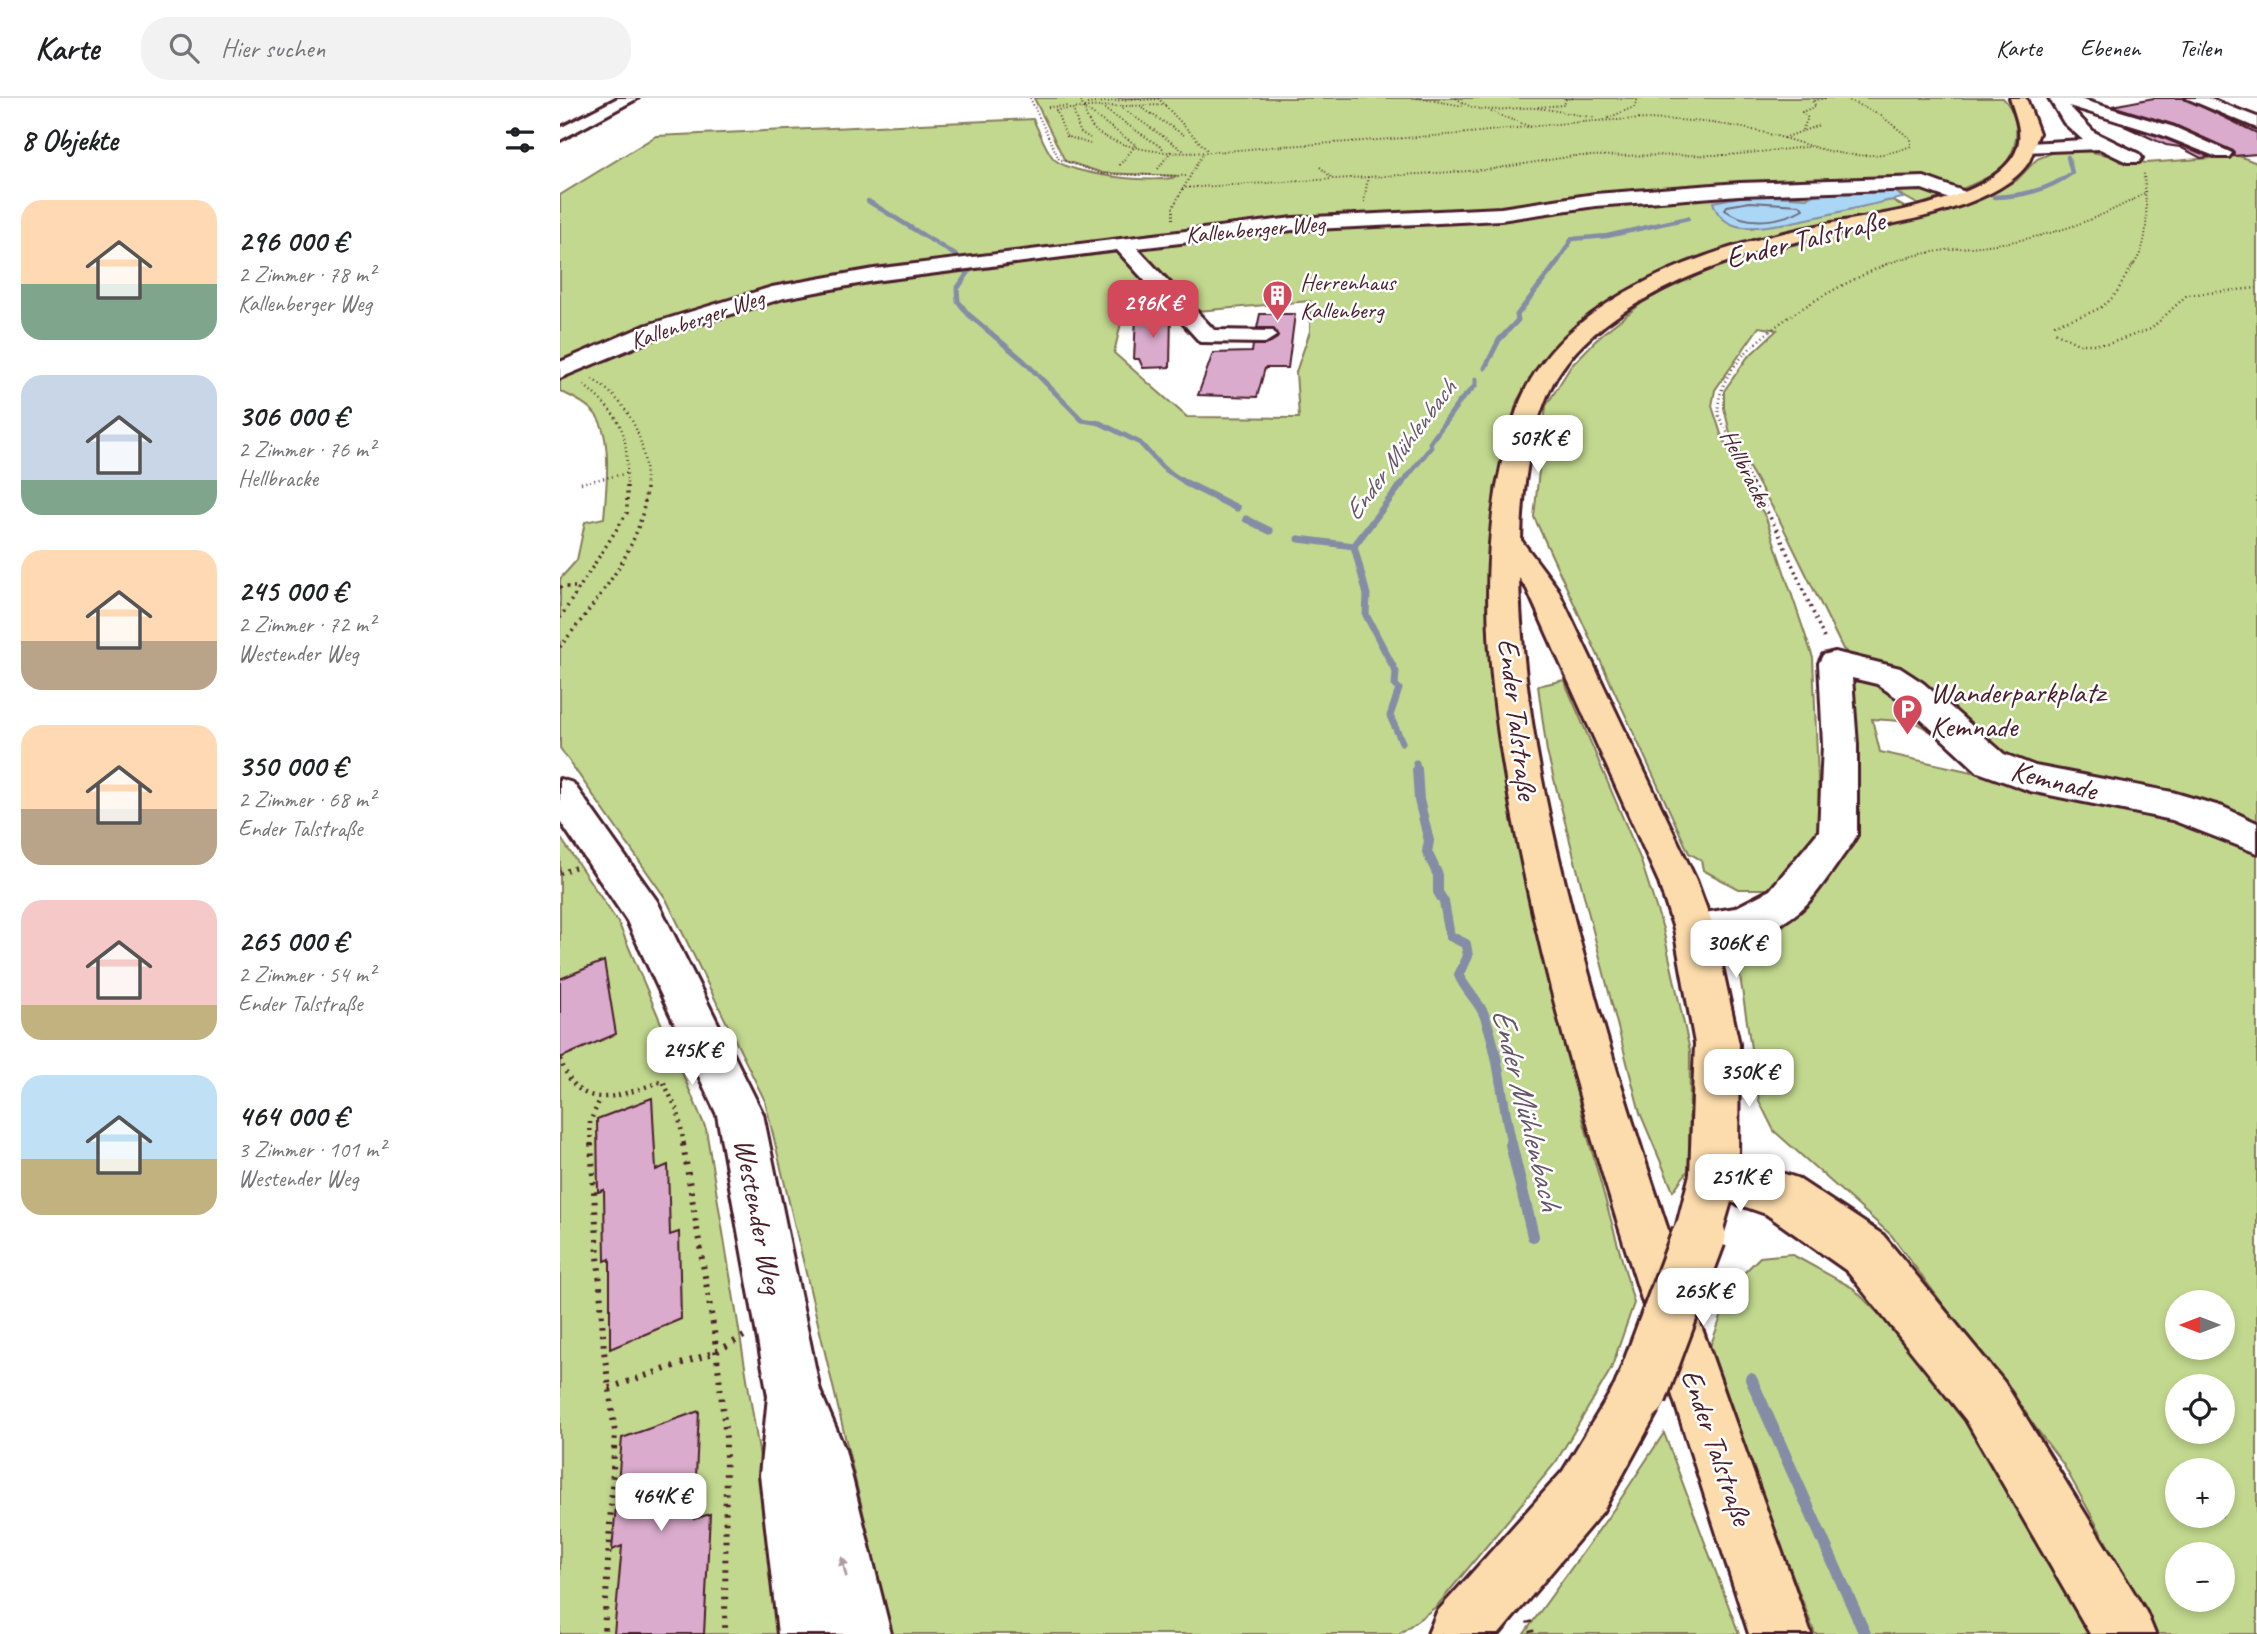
<!DOCTYPE html>
<html lang="de">
<meta charset="utf-8">
<style>
body{margin:0;font-family:Caveat,sans-serif;background:#f2f2f2;color:#202124;height:100vh;display:flex;flex-direction:column;font-size:26px;white-space:nowrap}
*{box-sizing:border-box;margin:0}
p{font-size:23px;color:#757577}
.icon{flex:none;width:38px;height:38px;fill:none;stroke:currentColor;stroke-width:2;stroke-linecap:round;stroke-linejoin:round}
.map{position:relative;flex:1;overflow:hidden}
.panel{display:flex;flex-direction:column;background:#fff;width:560px}
.panel>*{flex:none}
.needle{width:46px;rotate:270deg}
.controls{position:absolute;left:1605px;top:1192px;display:grid;gap:14px}
.controls a{display:grid;place-items:center;width:70px;height:70px;border-radius:50%;background:#fff;box-shadow:0 4px 10px #0003;font-size:35px}
.price{position:absolute;translate:-50% -60px;padding:0 16px;border-radius:14px;background:#fff;color:#222;font-size:23px;line-height:46px;filter:drop-shadow(0 2px 4px #0008)}
.price::after{content:'';position:absolute;left:50%;top:42px;width:21px;height:16px;margin-left:-10px;background:inherit;clip-path:polygon(0 0,100% 0,50% 100%)}
.price.active{background:#d1495b;color:#fff}
ul{padding:0;list-style:none}
li{display:flex;align-items:center;gap:21px;height:175px;padding:0 21px}
li span{display:grid;place-items:center;flex:none;width:196px;height:140px;border-radius:21px;color:#555}
li>.icon{margin-inline-start:auto}
span .icon{width:84px;height:84px;fill:#fffc;stroke-width:1}
li b{font-size:30px}
h2{display:flex;justify-content:space-between;align-items:center;height:84px;padding:0 21px;font-size:30px}
header{display:flex;align-items:center;gap:42px;box-sizing:border-box;height:98px;padding:0 35px;background:#fff;border-bottom:2px solid #e0e0e0}
header strong{font-size:33px}
nav{display:flex;gap:38px;margin-inline-start:auto;font-size:24px}
.search{width:490px;height:63px;background:#f2f2f2;display:flex;align-items:center;gap:18px;box-sizing:border-box;padding:0 24px;border-radius:28px;color:#757577;font-size:26px}
main{display:flex;flex:1;min-height:0}
.map>svg:first-child{display:block}
.green{fill:#c2d88e;stroke:#867c5c;stroke-width:2;fill-rule:evenodd}
.water{fill:#aad7f6;stroke:#848da5;stroke-width:2}
.lines{fill:none;stroke-linecap:round;stroke-linejoin:round}
.shore{stroke:#70697c;stroke-width:2}
.stream-far4{stroke:#848da5;stroke-width:4.5}
.stream-far3{stroke:#848da5;stroke-width:5}
.stream-far2{stroke:#848da5;stroke-width:7}
.stream-far1{stroke:#848da5;stroke-width:10}
.stream{stroke:#848da5;stroke-width:12}
.building{fill:#daabcc;stroke:#4a1f2b;stroke-width:2}
.minor-casing{stroke:#4a1f2b;stroke-width:6}
.major-casing{stroke:#4a1f2b;stroke-width:6}
.path-far4{stroke:#4a1f2b;stroke-width:2;stroke-dasharray:1 2.5;stroke-linecap:butt}
.path-far3{stroke:#4a1f2b;stroke-width:2.5;stroke-dasharray:1 3.5;stroke-linecap:butt}
.path-far2{stroke:#4a1f2b;stroke-width:3.5;stroke-dasharray:2 4.5;stroke-linecap:butt}
.path-far1{stroke:#4a1f2b;stroke-width:4.5;stroke-dasharray:2 5;stroke-linecap:butt}
.path{stroke:#4a1f2b;stroke-width:6;stroke-dasharray:2.5 7;stroke-linecap:butt}
.minor{fill:#fff;fill-rule:evenodd}
.major{fill:#fcdcac;fill-rule:evenodd}
.major-bridge-casing{stroke:#4a1f2b;stroke-width:59;stroke-linecap:butt}
.major-bridge{stroke:#fcdcac;stroke-width:53}
.oneway{fill:#ae9aa0}
.labels{text-anchor:middle;dominant-baseline:central;stroke-width:5;stroke-linejoin:round;paint-order:stroke}
.far-street-label{font-size:24px;fill:#4a1f2b;stroke:#fff}
.far-poi-label{font-size:24px;fill:#4a1f2b;stroke:#fff;text-anchor:start}
.far-water-label{font-size:26px;font-style:italic;fill:#675668;stroke:#fff}
.street-label{font-size:30px;fill:#4a1f2b;stroke:#fff}
.poi-label{font-size:30px;fill:#4a1f2b;stroke:#fff;text-anchor:start}
.water-label{font-size:32px;font-style:italic;fill:#675668;stroke:#fff}
</style>
<header>
<strong>Karte</strong>
<div class="search"><svg class="icon" aria-label="search" viewBox="0 0 24 24"><circle cx="10" cy="10" r="6"/><path d="M15 15l6 6"/></svg>Hier suchen</div>
<nav><a>Karte</a><a>Ebenen</a><a>Teilen</a></nav>
</header>
<main>
<section class="panel">
<h2>8 Objekte<svg class="icon" aria-label="filters" viewBox="0 0 24 24"><path d="M4 7h16M4 17h16"/><circle cx="9" cy="7" r="2"/><circle cx="15" cy="17" r="2"/></svg></h2>
<ul>
<li><span style="background:linear-gradient(#ffd9b3 60%,#7fa58c 0)"><svg class="icon" aria-label="home" viewBox="0 0 24 24"><path d="M3 11l9-7 9 7M6 9v11h12V9"/></svg></span><div><b>296 000 €</b><p>2 Zimmer · 78 m²</p><p>Kallenberger Weg</p></div></li>
<li><span style="background:linear-gradient(#c9d6e8 75%,#7fa58c 0)"><svg class="icon" aria-label="home" viewBox="0 0 24 24"><path d="M3 11l9-7 9 7M6 9v11h12V9"/></svg></span><div><b>306 000 €</b><p>2 Zimmer · 76 m²</p><p>Hellbracke</p></div></li>
<li><span style="background:linear-gradient(#ffd9b3 65%,#b9a48a 0)"><svg class="icon" aria-label="home" viewBox="0 0 24 24"><path d="M3 11l9-7 9 7M6 9v11h12V9"/></svg></span><div><b>245 000 €</b><p>2 Zimmer · 72 m²</p><p>Westender Weg</p></div></li>
<li><span style="background:linear-gradient(#ffd9b3 60%,#b9a48a 0)"><svg class="icon" aria-label="home" viewBox="0 0 24 24"><path d="M3 11l9-7 9 7M6 9v11h12V9"/></svg></span><div><b>350 000 €</b><p>2 Zimmer · 68 m²</p><p>Ender Talstraße</p></div></li>
<li><span style="background:linear-gradient(#f6c9c9 75%,#c2b280 0)"><svg class="icon" aria-label="home" viewBox="0 0 24 24"><path d="M3 11l9-7 9 7M6 9v11h12V9"/></svg></span><div><b>265 000 €</b><p>2 Zimmer · 54 m²</p><p>Ender Talstraße</p></div></li>
<li><span style="background:linear-gradient(#bfe0f5 60%,#c2b280 0)"><svg class="icon" aria-label="home" viewBox="0 0 24 24"><path d="M3 11l9-7 9 7M6 9v11h12V9"/></svg></span><div><b>464 000 €</b><p>3 Zimmer · 101 m²</p><p>Westender Weg</p></div></li>
</ul>
</section>
<div class="map">
<svg width="1697" height="1536" viewBox="0 0 1697 1536">
<rect width="100%" height="100%" fill="#fff"/>
<filter id="ink" filterUnits="userSpaceOnUse"><feTurbulence type="fractalNoise" baseFrequency=".0143" numOctaves="2"/><feDisplacementMap in="SourceGraphic" scale="14" xChannelSelector="R" yChannelSelector="G"/><feConvolveMatrix kernelMatrix="1 2 1 2 8 2 1 2 1" color-interpolation-filters="sRGB"/></filter>
<g filter="url(#ink)">
<g class="green">
<path d="M474,0h969c22,23 16,63 -13,78 -22,12 -48,21 -71,29l-25,-14 -87,7 -39,-3 -38,3 21,30 141,-28 14,8 -112,25 -124,37 -49,26 -45,31 -33,33 -26,41 -23,88 -3,64 15,199 77,367 51,184 -23,66 -55,93 -119,144 -38,28h-507l-127,-533 -99,-202 -106,-151v-169l17,-19 8,-38 19,-4c2,-27 9,-80 -8,-103 -8,-11 -24,-18 -36,-24v-11l103,-47 118,-36 93,-16 248,-29 47,49 -37,11 -10,7 -8,34 73,64 112,1 -3,-46 14,-41v-30l-112,10 -64,-63 -307,30c-94,15 -180,48 -267,86v-169l96,-59 377,-17c6,12 12,29 20,39 14,17 107,27 125,18l-75,-3 -38,-12z"/>
<path d="M1527,53l59,12 93,-7 18,7v669l-62,-12 62,28v786h-100l-94,-170 -172,-229 -117,-104 -15,-30 -19,-125 7,-16 50,-47 56,-72 -3,-159 35,-1 -42,-32 -65,-132 -47,-80 -7,-29v-17l23,-33 30,-28 -18,-3 -44,63 -3,16 10,31 44,81 47,140 7,170 -46,61h-36l-35,-19 -2,-10 -12,-7 -155,-336 12,-111 25,-40 31,-32 40,-31 48,-27 115,-37 169,-40 42,-18 21,-22 17,-7zM1312,621l43,3 46,29 11,21 -92,-20zM1617,1204h45v46h-45zM1617,1288h45v46h-45zM1617,1372h45v46h-45zM1617,1456h45v46h-45z"/>
<polygon points="1004,582 1080,760 1103,831 1130,953 1129,1071 1113,1093 1080,1015 987,654 978,588"/>
<polygon points="0,739 59,826 146,1031 229,1536 0,1536"/>
<polygon points="1231,1156 1293,1190 1368,1266 1449,1381 1529,1536 1255,1536 1148,1254 1174,1185 1200,1159"/>
<polygon points="1104,1335 1179,1536 964,1536 1056,1408"/>
</g>
<path class="water" d="M1335,93l8,7c-35,5 -143,38 -169,27 -11,-4 -18,-12 -21,-23l37,-7 57,3 12,-5z"/>
<g class="lines">
<path class="shore" d="M1190,104l50,3 3,4c-23,13 -56,17 -78,1l2,-4z"/>
<g class="stream-far4">
<path d="M1434,99c29,-1 54,-7 78,-24l-4,-16"/>
<polyline points="308,103 400,160"/>
<polyline points="995,168 1012,141 1047,138 1128,120"/>
</g>
<g class="stream-far3">
<polyline points="410,172 397,191 398,203 408,216 464,263 522,322 540,325 580,345 603,370 629,387"/>
<polyline points="925,270 939,242 958,222 957,217 996,166"/>
<polyline points="841,387 871,349 870,345 900,303 916,287 916,281"/>
</g>
<g class="stream-far2">
<polyline points="626,385 677,410"/>
<polyline points="842,385 794,448 807,497 806,517 836,574 835,587 839,591 830,618 842,644"/>
<polyline points="686,421 710,433"/>
<polyline points="739,441 794,448"/>
<polyline points="856,665 857,673"/>
</g>
<path class="stream-far1" d="M857,671l2,31 10,41 -2,11 11,23v17l6,10 6,34 16,8 2,12 -9,19c6,16 20,25 26,42 15,41 17,86 27,128"/>
<g class="stream">
<polyline points="951,1046 973,1138"/>
<polyline points="1191,1281 1305,1536"/>
</g>
</g>
<g class="building">
<polygon points="1594,0 1624,0 1697,35 1697,56 1673,58 1673,53 1615,27 1552,8"/>
<polygon points="1564,28 1601,39 1650,59 1641,60 1620,49 1606,47"/>
<polygon points="611,215 610,269 583,270 579,261 574,261 576,218"/>
<polygon points="700,216 735,216 728,270 705,270 697,299 638,297 653,255 692,254 693,247 706,247 717,240 713,230 697,230"/>
<polygon points="44,863 56,936 0,960 0,881"/>
<polygon points="92,1000 96,1072 108,1067 110,1137 119,1134 121,1221 50,1251 50,1161 45,1163 44,1092 38,1094 37,1021"/>
<polygon points="139,1313 134,1421 150,1416 144,1536 54,1536 62,1448 52,1452 62,1340"/>
</g>
<g class="lines">
<defs>
<g id="minor">
<polygon points="58,0 78,0 0,42 0,30"/>
<polygon points="1489,0 1516,0 1614,29 1672,55 1669,59 1657,59 1602,37 1509,8 1534,34 1579,56 1582,60 1579,64 1567,64 1540,51 1463,54 1460,50 1463,46 1469,45 1523,42 1504,25"/>
<polygon points="1626,0 1648,0 1697,19 1697,30"/>
<polygon points="1364,79 1411,96 1413,100 1404,106 1362,91 1179,97 1035,108 941,122 733,132 577,150 654,232 713,233 716,238 705,245 640,244 557,152 314,183 224,200 103,237 0,280 0,264 87,227 212,189 314,171 733,120 941,110 1035,96 1179,85"/>
<path d="M1275,554l65,16 23,15 81,71 31,12 137,26 51,15 34,16v30l-85,-33 -142,-29 -52,-19 -79,-73 -22,-15 -25,-6 5,67v90l-6,10c-15,19 -35,53 -54,68 -30,23 -80,40 -117,28l-6,-12 6,-12 55,-9 35,-18 49,-59 4,-86 -4,-82 4,-8z"/>
<polygon points="0,681 13,685 97,803 203,1016 260,1293 285,1352 331,1536 218,1536 200,1377 208,1298 157,1017 67,823 0,723"/>
</g>
<g id="major">
<path d="M1450,0h16l13,35c-4,9 -6,22 -11,30 -35,51 -165,65 -223,77 -83,17 -216,67 -255,149 -21,45 -28,102 -29,151l36,48 139,292 18,49 25,115 -1,115 59,19 86,57 121,147 142,230 9,22h-65l-124,-214 -119,-149 -81,-57 -35,-12 -15,51 -17,8 -17,-8 -8,-17 16,-62 5,-130 -21,-115 -16,-49 -131,-291 -8,-11c3,142 38,282 76,418 61,216 141,426 216,638h-62c-35,-109 -70,-219 -105,-328 -45,-140 -87,-280 -118,-424 -32,-151 -62,-322 -9,-472 41,-117 205,-167 315,-187 51,-9 144,-20 178,-62 17,-21 7,-41 0,-63z"/>
<polygon points="1080,1269 1099,1277 1107,1296 1043,1413 939,1536 868,1536 877,1514 1003,1373 1061,1277"/>
</g>
</defs>
<use href="#minor" class="minor-casing"/>
<use href="#major" class="major-casing"/>
<g class="path-far4">
<polyline points="470,0 499,61 542,76 628,78"/>
<path d="M520,0c4,12 8,29 20,36 53,30 126,16 183,12 55,-3 109,-7 164,-11 103,-9 208,-28 310,-4 57,13 96,38 154,15v-7l-31,-24 -36,-17"/>
<polyline points="598,0 647,52"/>
<polyline points="857,0 904,8"/>
<path d="M896,0c25,20 51,8 80,10 20,2 40,7 60,10"/>
<polyline points="521,2 551,0"/>
<polyline points="581,2 599,1"/>
<polyline points="527,6 580,0"/>
<polyline points="488,9 511,8"/>
<polyline points="524,9 606,7"/>
<polyline points="541,9 604,51"/>
<polyline points="978,9 1004,7 1006,1 1013,0"/>
<polyline points="524,10 496,12 506,38 530,46"/>
<polyline points="562,10 624,53"/>
<polyline points="582,10 624,37"/>
<polyline points="513,11 520,34 530,40"/>
<polyline points="525,11 576,47 558,69"/>
<polyline points="931,14 971,29"/>
<polyline points="1048,20 1074,9 1078,0"/>
<polyline points="1242,32 1248,20 1242,14 1256,8 1252,3 1265,0"/>
<polyline points="1224,40 1259,27"/>
<polyline points="760,69 771,79"/>
<polyline points="598,71 611,53"/>
<polyline points="622,90 926,72 1014,58 1169,57 1248,49"/>
<polyline points="804,104 808,79"/>
<polyline points="613,121 613,109 643,55"/>
<path d="M1322,168c41,-17 84,-17 127,-24 49,-8 94,-25 136,-49"/>
<path d="M1572,168c21,-23 13,-65 12,-93"/>
</g>
<g class="path-far3">
<path d="M1574,166c-9,11 -13,24 -22,34 -13,15 -39,20 -57,26v8l23,12h30l43,-15 36,-34 70,-7"/>
<path d="M32,281c40,25 54,61 54,106"/>
<path d="M24,287c42,37 43,45 43,100"/>
<polyline points="21,385 69,375"/>
<path d="M1193,387l-34,-69c-10,-67 116,-129 168,-152"/>
</g>
<g class="path-far2">
<polyline points="1192,385 1219,436 1265,542"/>
<polyline points="0,489 19,489"/>
<polyline points="0,520 67,415 67,385"/>
<path d="M0,549c35,-45 87,-103 86,-164"/>
</g>
<g class="path-far1">
<polyline points="0,775 16,769"/>
<path d="M0,961c21,57 57,37 103,22l15,31 6,33"/>
<polyline points="31,1047 30,1024 40,1001"/>
</g>
<g class="path">
<polyline points="31,1046 44,1253 55,1334 44,1536"/>
<polyline points="123,1046 154,1233 166,1340 165,1536"/>
<polyline points="49,1290 156,1254 184,1238"/>
<polyline points="969,1523 972,1536"/>
</g>
<use href="#minor" class="minor"/>
<use href="#major" class="major"/>
<defs>
<polyline id="major-bridge" points="1080,1296 1139,1138"/>
</defs>
<use href="#major-bridge" class="major-bridge-casing"/>
<use href="#major-bridge" class="major-bridge"/>
</g>
<defs><path id="oneway-solid" d="M-6-.8H1V-3.2L6.5 0L1 3.2V.8H-6Z" transform="scale(1.75)"/></defs>
<use class="oneway" href="#oneway-solid" transform="translate(284 1469) rotate(-103)"/>
</g>
<defs>
<symbol id="building-pin" viewBox="-11 -11 22 30"><path d="M0 17L-7.5 6A9.5 9.5 0 1 1 7.5 6Z" fill="#d1495b" stroke="#fff"/><path d="M-4-6H4V6H1V3H-1V6H-4ZM-2.5-4.3h1.7v1.8h-1.7ZM.8-4.3h1.7v1.8H.8ZM-2.5-1h1.7V.8h-1.7ZM.8-1h1.7V.8H.8Z" fill="#fff"/></symbol>
<symbol id="parking-pin" viewBox="-11 -11 22 30"><path d="M0 17L-7.5 6A9.5 9.5 0 1 1 7.5 6Z" fill="#d1495b" stroke="#fff"/><path d="M-3.5-5.5H1a3.5 3.5 0 0 1 0 7H-1V5.5H-3.5ZM-1-3.4V-.6H.8a1.4 1.4 0 0 0 0-2.8Z" fill="#fff"/></symbol>
</defs>
<g fill-rule="evenodd">
<use href="#building-pin" x="700" y="180" width="35" height="47"/>
<use href="#parking-pin" x="1330" y="594" width="35" height="47"/>
</g>
<g class="labels">
<g class="far-street-label">
<text transform="translate(695 131) rotate(-5)">Kallenberger Weg</text>
<text transform="translate(137 221) rotate(-19)">Kallenberger Weg</text>
<text transform="translate(1186 370) rotate(63)">Hellbracke</text>
</g>
<g class="far-poi-label">
<text x="740" y="184">Herrenhaus<tspan x="740" dy="28">Kallenberg</tspan></text>
</g>
<g class="far-water-label">
<text transform="translate(840 352) rotate(-53)">Ender Mühlenbach</text>
</g>
<g class="street-label">
<text transform="translate(1245 141) rotate(-14)">Ender Talstraße</text>
<text transform="translate(958 621) rotate(83)">Ender Talstraße</text>
<text transform="translate(1494 682) rotate(14)">Kemnade</text>
<text transform="translate(199 1118) rotate(79)">Westender Weg</text>
<text transform="translate(1157 1349) rotate(71)">Ender Talstraße</text>
</g>
<g class="poi-label">
<text x="1370" y="594">Wanderparkplatz<tspan x="1370" dy="34">Kemnade</tspan></text>
</g>
<g class="water-label">
<text transform="translate(967 1011) rotate(76)">Ender Mühlenbach</text>
</g>
</g>
</svg>
<div class="controls">
<a><svg class="needle" viewBox="-14 -14 28 28"><path d="M0-13l5 13h-10z" fill="#e53935"/><path d="M0 13l5-13h-10z" fill="#757577"/></svg></a>
<a><svg class="icon" aria-label="locate" viewBox="0 0 24 24"><circle cx="12" cy="12" r="6"/><path d="M12 2v4M12 18v4M2 12h4M18 12h4"/></svg></a>
<a>+</a>
<a>−</a>
</div>
<b class="price active" style="left:593px;top:242px">296K €</b>
<b class="price" style="left:978px;top:377px">507K €</b>
<b class="price" style="left:1176px;top:882px">306K €</b>
<b class="price" style="left:132px;top:989px">245K €</b>
<b class="price" style="left:1189px;top:1011px">350K €</b>
<b class="price" style="left:1180px;top:1116px">251K €</b>
<b class="price" style="left:1143px;top:1230px">265K €</b>
<b class="price" style="left:101px;top:1435px">464K €</b>
</div>
</main>
